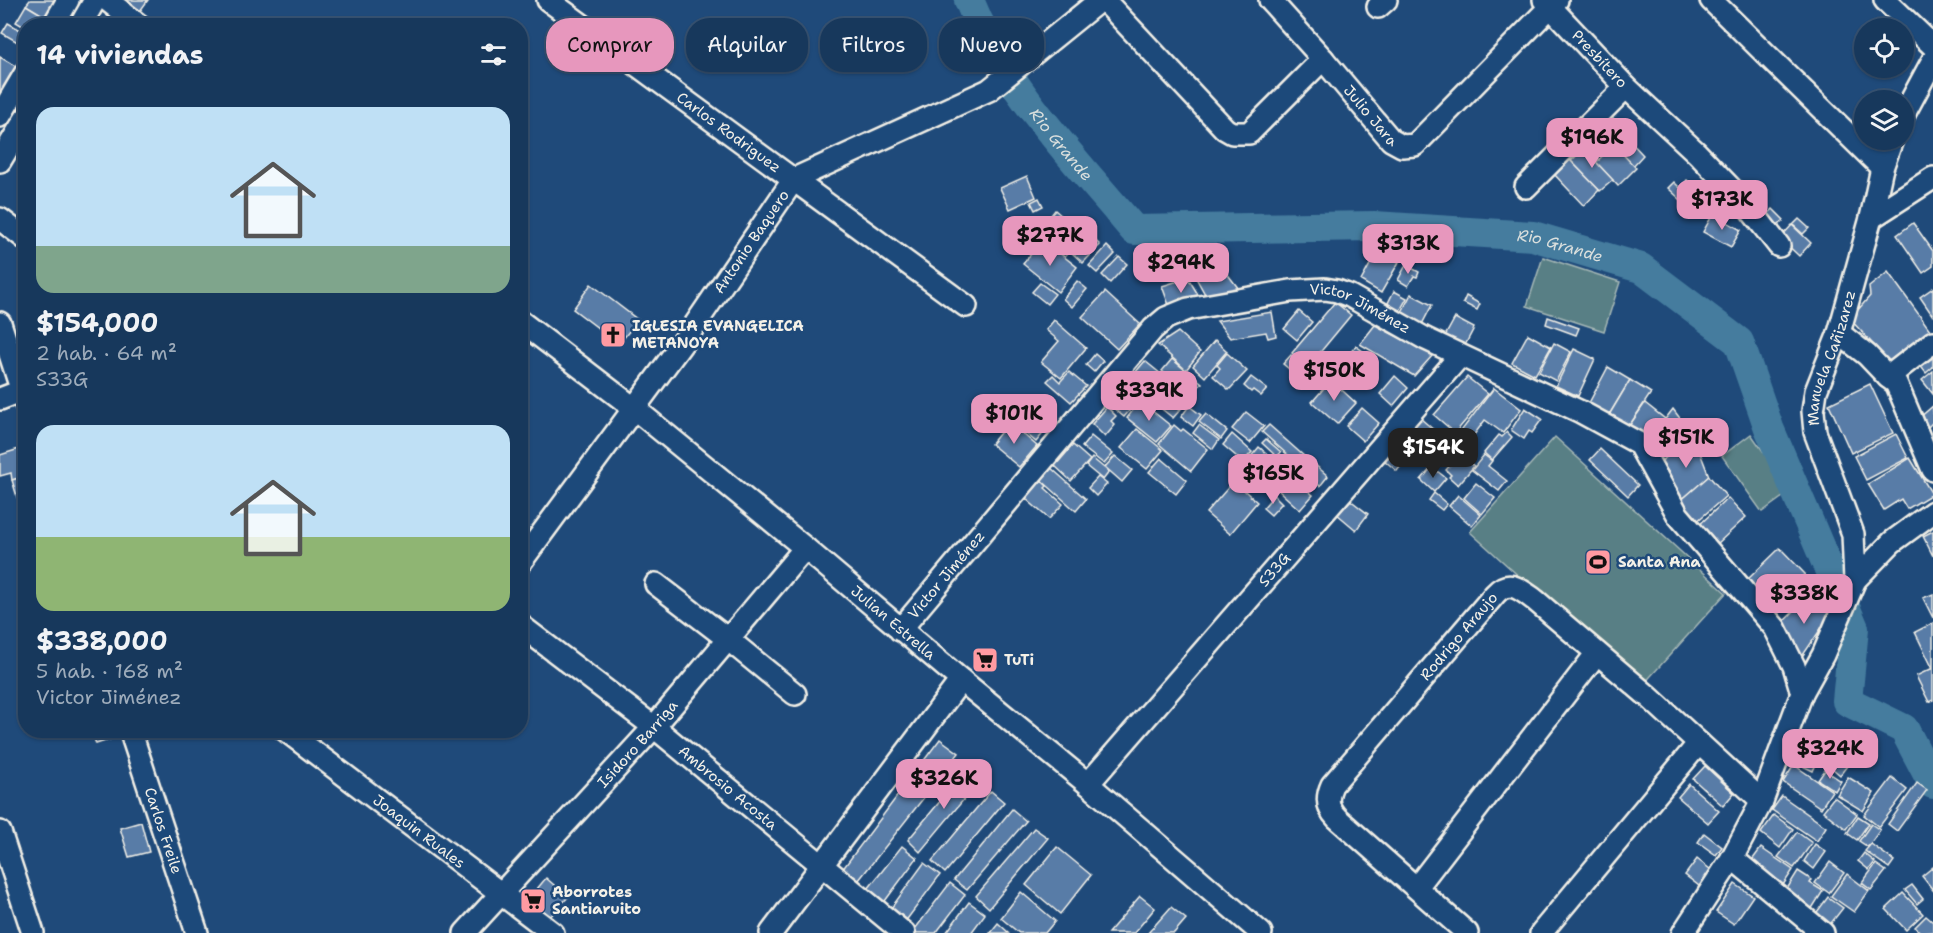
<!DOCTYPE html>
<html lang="es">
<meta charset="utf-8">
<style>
body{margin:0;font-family:"Shantell Sans",sans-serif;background:#203f62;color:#f1f3f6;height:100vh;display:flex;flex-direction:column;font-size:22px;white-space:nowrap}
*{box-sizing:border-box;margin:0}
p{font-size:20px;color:#9eacbb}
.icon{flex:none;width:33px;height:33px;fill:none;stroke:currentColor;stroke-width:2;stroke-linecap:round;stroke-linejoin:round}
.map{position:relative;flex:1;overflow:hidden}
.side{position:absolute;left:18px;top:18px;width:510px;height:720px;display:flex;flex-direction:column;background:#17385c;border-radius:24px;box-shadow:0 2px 4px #0004,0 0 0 2px #365272}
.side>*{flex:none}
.top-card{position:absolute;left:546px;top:18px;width:570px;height:54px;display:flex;gap:12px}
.controls{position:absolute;left:1854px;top:18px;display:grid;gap:12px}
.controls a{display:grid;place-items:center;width:60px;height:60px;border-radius:50%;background:#17385c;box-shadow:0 2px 4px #0004,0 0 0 2px #365272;font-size:30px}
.price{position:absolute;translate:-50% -51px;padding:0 14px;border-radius:12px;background:#e797bd;color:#111;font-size:20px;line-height:39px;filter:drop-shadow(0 2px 3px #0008)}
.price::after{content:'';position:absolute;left:50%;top:36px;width:18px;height:14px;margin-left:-9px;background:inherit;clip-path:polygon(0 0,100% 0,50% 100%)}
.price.active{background:#222;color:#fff}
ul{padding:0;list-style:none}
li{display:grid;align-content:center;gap:12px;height:318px;padding:0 18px}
li span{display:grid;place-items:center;height:186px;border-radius:18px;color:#555}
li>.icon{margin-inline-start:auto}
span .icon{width:108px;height:108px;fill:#fffc;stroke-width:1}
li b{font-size:26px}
h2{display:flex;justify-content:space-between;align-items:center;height:72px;padding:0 18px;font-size:26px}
.tag{padding:0 21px;border-radius:24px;background:#17385c;box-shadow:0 2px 4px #0004,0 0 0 2px #365272;font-size:21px;line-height:54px}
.tag.active{background:#e797bd;color:#111}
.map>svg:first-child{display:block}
.green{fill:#597f85;stroke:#a6b8b6;stroke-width:1.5}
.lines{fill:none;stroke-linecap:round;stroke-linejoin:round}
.river{stroke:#447c9e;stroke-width:30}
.building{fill:#587ba7;stroke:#f4f1e8;stroke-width:1.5}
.minor-casing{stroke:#f4f1e8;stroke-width:26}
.minor{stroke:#1f4a7a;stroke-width:21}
.labels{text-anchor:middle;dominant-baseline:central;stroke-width:5;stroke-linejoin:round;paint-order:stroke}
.street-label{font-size:15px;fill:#f4f1e8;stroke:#1f4a7a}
.poi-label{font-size:15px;font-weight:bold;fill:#f4f1e8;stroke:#1f4a7a;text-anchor:start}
.water-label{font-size:16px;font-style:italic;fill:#dadfdd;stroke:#1f4a7a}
</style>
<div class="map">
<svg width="1933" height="933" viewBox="0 0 1933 933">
<rect width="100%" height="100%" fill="#1f4a7a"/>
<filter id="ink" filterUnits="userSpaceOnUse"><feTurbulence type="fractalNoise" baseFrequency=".0167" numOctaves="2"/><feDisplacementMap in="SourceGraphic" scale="12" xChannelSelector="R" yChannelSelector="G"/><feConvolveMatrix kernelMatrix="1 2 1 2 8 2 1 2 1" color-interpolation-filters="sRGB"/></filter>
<g filter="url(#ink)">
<g class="green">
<polygon points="1543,257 1620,282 1604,331 1527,306"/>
<polygon points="1751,434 1791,491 1762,512 1722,456"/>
<polygon points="1555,437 1726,593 1641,687 1470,532"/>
</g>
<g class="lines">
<path class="river" id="s1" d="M969,0c35,88 105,158 165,230l240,-4 159,10 108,32 98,74 30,86 85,200 -7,73 57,28 29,55"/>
</g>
<g class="building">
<polygon points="30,0 56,0 46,17 26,5"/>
<polygon points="124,0 148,0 140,11"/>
<polygon points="26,5 46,17 41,26 26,26 26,28 16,22"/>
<polygon points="8,23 26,33 26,47 2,33"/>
<polygon points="0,57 19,68 5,94 0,91"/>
<polygon points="1612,122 1643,155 1633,166 1614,145 1612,148 1599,134"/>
<polygon points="1614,145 1636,168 1618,186 1596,162"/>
<polygon points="1587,146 1599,160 1596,162 1613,180 1600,191 1571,161"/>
<polygon points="1569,159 1599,190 1584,206 1554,174"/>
<polygon points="1027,176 1036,197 1010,209 1000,188"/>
<polygon points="1687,180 1705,198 1693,211 1668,188 1674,182 1680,188"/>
<polygon points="1039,198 1043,206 1035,210 1031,202"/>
<polygon points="1773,209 1784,220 1776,228 1765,217"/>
<polygon points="1055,210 1070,223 1052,246 1041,236 1051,223 1047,220"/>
<polygon points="1713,214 1741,230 1731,247 1703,232"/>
<polygon points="1799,219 1809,228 1803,234 1793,225"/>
<polygon points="1913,223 1933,251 1933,266 1923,273 1897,235"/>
<polygon points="1792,225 1811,243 1799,256 1780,238"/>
<polygon points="1076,227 1085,235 1066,255 1057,247"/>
<polygon points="1089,235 1100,245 1083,263 1072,253"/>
<polygon points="1039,244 1050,253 1053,248 1077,267 1058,292 1023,264"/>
<polygon points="1107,246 1115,254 1097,273 1089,266"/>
<polygon points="1174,250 1180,266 1155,276 1149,259"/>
<polygon points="1378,250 1399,262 1381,293 1361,281"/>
<polygon points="1119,257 1127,264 1110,283 1102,275"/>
<polygon points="1219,263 1239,289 1206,296 1195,276"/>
<polygon points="1406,265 1419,272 1417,277 1414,276 1408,286 1398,280"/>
<polygon points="1888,272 1933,334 1891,364 1850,319 1870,296 1869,287"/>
<polygon points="1188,278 1202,301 1170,308 1162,286"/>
<polygon points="1077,281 1087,289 1072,307 1063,299"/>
<polygon points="1040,283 1055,294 1047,304 1032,292"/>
<polygon points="591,284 638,320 619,344 573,309"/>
<polygon points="1933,288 1933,316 1920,297"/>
<polygon points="1394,291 1407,298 1398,314 1386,307"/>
<polygon points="1105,292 1140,324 1117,349 1082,317"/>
<polygon points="1411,294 1432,305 1420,328 1399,318"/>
<polygon points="1466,296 1480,304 1477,310 1463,303"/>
<polygon points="1335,302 1351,315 1308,367 1292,353"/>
<polygon points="1299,311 1312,322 1297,340 1284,329"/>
<polygon points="1272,312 1276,336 1268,338 1266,332 1230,338 1217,321"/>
<polygon points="1548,317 1579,328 1576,335 1546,324"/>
<polygon points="1455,318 1474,328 1463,349 1444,338"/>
<polygon points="1054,320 1086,348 1061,378 1041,362 1059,341 1046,330"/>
<polygon points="1375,325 1433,355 1414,376 1360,344"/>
<polygon points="1178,332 1200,352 1186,370 1158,345"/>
<polygon points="1528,334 1551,347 1535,375 1512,363"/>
<polygon points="1215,340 1227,351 1205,377 1193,366"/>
<polygon points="1554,343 1571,352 1556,381 1539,372"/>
<polygon points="1356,346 1364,352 1355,363 1347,356"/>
<polygon points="1574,349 1595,359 1578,396 1556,386"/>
<polygon points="1933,352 1933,367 1926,373 1919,364"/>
<polygon points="1227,353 1247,371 1229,390 1213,376 1220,368 1217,365"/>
<polygon points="1095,354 1103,361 1094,372 1086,365"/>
<polygon points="1291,355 1308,369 1300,378 1283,364"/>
<polygon points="1172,359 1185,370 1174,382 1162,371"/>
<polygon points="1145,361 1161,374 1145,393 1129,380"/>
<polygon points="1344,363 1359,376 1348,388 1333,375"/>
<polygon points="1608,367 1630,380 1609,415 1589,403"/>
<polygon points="1188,371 1202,383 1193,393 1179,381"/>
<polygon points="1933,371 1933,394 1922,380"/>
<polygon points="1069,372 1086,386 1071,402 1047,381 1053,375 1060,382"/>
<polygon points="1395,376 1408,388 1393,406 1380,394"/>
<polygon points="1251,377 1267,389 1261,396 1253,390 1251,392 1244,386"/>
<polygon points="1467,377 1488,394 1455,433 1434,415"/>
<polygon points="1331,380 1356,403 1337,424 1312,402"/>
<polygon points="1630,380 1651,393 1627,429 1609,415"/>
<polygon points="1177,382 1193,395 1173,418 1158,406 1161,403 1153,395 1160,387 1168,394"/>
<polygon points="1122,384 1139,399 1124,417 1107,403"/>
<polygon points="1870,384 1893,433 1851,453 1829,404"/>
<polygon points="1494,388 1521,409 1503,433 1485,420 1465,447 1455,439"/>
<polygon points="1140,401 1171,426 1157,442 1127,418"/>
<polygon points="1645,403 1665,419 1646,444 1627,429"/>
<polygon points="1189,406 1201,415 1193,426 1181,417"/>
<polygon points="1933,406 1933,422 1928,427 1919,418"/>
<polygon points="1017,407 1045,431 1036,442 1008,418"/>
<polygon points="1107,407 1116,416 1111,421 1115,425 1105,437 1092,424"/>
<polygon points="1362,408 1379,423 1363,441 1346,426"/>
<polygon points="1525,408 1542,419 1532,433 1529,431 1524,439 1511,430"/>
<polygon points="1673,409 1694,437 1660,462 1646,444"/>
<polygon points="1246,412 1264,426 1250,443 1232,429"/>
<polygon points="1206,414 1227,431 1221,439 1199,422"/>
<polygon points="1420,418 1450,444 1433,464 1403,439"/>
<polygon points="1009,422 1037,446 1019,467 991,444"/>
<polygon points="1174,425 1181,431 1183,429 1208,449 1191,471 1159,444"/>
<polygon points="1199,425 1219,440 1213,449 1193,433"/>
<polygon points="1269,425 1305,457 1298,464 1262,432"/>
<polygon points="1137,429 1163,450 1147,469 1121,448"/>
<polygon points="1507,432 1512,437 1492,460 1484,453 1499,435 1502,437"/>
<polygon points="1232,434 1252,452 1243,462 1223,445"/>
<polygon points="1896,434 1908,458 1866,480 1854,456"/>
<polygon points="1091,436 1113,454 1104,464 1082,447"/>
<polygon points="1694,437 1709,476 1678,503 1669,473 1660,462"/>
<polygon points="1266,439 1281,452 1277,457 1262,443"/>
<polygon points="1073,445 1090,460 1071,481 1055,466"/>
<polygon points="1259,447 1270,456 1246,485 1235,476"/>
<polygon points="1396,448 1408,457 1397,471 1385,461"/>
<polygon points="19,449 26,468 26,476 12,480 11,473 0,476 0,455"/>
<polygon points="1600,449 1638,485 1628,496 1590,460"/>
<polygon points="1460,454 1474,466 1458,485 1449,477 1451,475 1446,470"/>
<polygon points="1484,455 1492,461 1488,466 1507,481 1499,491 1472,470"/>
<polygon points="1115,456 1132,470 1122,482 1105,467"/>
<polygon points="1092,458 1109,472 1103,480 1086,466"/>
<polygon points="1161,458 1187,480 1176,494 1149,472"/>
<polygon points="1307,458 1328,476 1320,486 1299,467"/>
<polygon points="1910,458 1932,494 1907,509 1901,499 1884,510 1868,484"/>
<polygon points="1050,467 1086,499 1076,511 1040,479"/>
<polygon points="1432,467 1446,478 1434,492 1421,480"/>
<polygon points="1290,475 1313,495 1300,510 1278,490"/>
<polygon points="26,476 26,498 18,500 12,480"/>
<polygon points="1709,476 1726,496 1695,523 1678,503"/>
<polygon points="1098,477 1107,484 1096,496 1088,488"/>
<polygon points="1041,480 1047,486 1045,488 1063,504 1049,519 1025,498"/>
<polygon points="1234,481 1257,502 1230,534 1206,513"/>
<polygon points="1476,483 1495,498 1482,514 1464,498"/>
<polygon points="1434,493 1447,504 1442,510 1429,500"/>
<polygon points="1274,495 1282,503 1271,515 1263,508"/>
<polygon points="1458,495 1481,515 1472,526 1449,506"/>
<polygon points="1728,498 1746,517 1716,545 1698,526"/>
<polygon points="1349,499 1368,514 1356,530 1337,514"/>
<polygon points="1933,531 1933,556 1923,536"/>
<polygon points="1780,548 1805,574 1771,608 1745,582"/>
<polygon points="1813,592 1831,614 1799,661 1777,628"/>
<polygon points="1933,594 1933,618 1923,598"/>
<polygon points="1933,623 1933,667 1932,667 1915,632"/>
<polygon points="1933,668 1933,700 1929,702 1916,676"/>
<polygon points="91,730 116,730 118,737 96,744"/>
<polygon points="1808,733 1826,742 1813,771 1794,762"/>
<polygon points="940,739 959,753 855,885 839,874"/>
<polygon points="1831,754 1847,766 1840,775 1825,762"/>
<polygon points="1794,765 1832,791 1821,808 1783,782"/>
<polygon points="1705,766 1734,793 1723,806 1693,779"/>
<polygon points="966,770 980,780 920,852 908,840"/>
<polygon points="1825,770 1841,781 1835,791 1818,780"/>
<polygon points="1848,777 1874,793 1863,811 1837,795"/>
<polygon points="1892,778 1907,790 1879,827 1864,815"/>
<polygon points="1917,783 1927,790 1897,831 1888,824"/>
<polygon points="1689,784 1719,811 1708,823 1678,797"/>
<polygon points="991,791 1004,802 945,873 932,861"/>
<polygon points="1782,796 1826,827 1817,841 1772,810"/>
<polygon points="1834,797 1857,814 1846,829 1823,811"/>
<polygon points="1012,809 1026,821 967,890 954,880"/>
<polygon points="1774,815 1793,829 1780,848 1761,833"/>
<polygon points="1858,816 1869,823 1857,840 1847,833"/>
<polygon points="141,822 149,852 129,857 120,828"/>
<polygon points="1871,824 1880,830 1868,847 1859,841"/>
<polygon points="1034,828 1048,838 989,908 976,896"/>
<polygon points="1797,832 1812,843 1794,868 1778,857"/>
<polygon points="1704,833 1722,847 1716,855 1698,842"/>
<polygon points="1815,844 1826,852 1814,869 1804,861"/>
<polygon points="1871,844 1894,861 1889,868 1865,851"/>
<polygon points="902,846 917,858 879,909 864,894"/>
<polygon points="1057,847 1091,875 1060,914 1026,885"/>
<polygon points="1761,848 1793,870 1783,885 1750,863"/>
<polygon points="1864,853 1875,862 1869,870 1858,861"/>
<polygon points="1697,859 1715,873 1703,889 1685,875"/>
<polygon points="1830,862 1844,873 1829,893 1815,883"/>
<polygon points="924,863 940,875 902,926 886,915"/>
<polygon points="1876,864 1886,871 1871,890 1862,883"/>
<polygon points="1933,867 1933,890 1922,876"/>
<polygon points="1798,871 1812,880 1810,883 1823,891 1811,910 1785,892"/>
<polygon points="1847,874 1869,891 1854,912 1831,896"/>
<polygon points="546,878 568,897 548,919 527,901"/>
<polygon points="950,883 965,895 936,933 912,933"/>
<polygon points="1735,884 1753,896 1734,924 1716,912"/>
<polygon points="1912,885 1923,899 1917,904 1905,890"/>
<polygon points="1021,892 1055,921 1045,933 1019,933 1001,918"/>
<polygon points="1903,893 1923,914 1906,930 1886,909"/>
<polygon points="1140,896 1155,908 1134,933 1108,933"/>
<polygon points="1828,897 1843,908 1828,927 1814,916"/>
<polygon points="969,902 985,914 971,933 946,933"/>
<polygon points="1171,907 1186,919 1174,933 1148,933"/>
<polygon points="1926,916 1933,922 1933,932 1921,933 1915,927"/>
<polygon points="998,923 1009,933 990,933"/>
</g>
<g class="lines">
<defs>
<g id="minor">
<polyline points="107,0 140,26"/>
<path id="s2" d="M548,0l418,306"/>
<polyline points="1104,0 1225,129 1232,133 1249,133 1323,59"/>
<path id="s3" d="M1270,0l53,59 68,81 11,6 13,-1 142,-145"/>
<path id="s4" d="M1544,0l82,87 71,66 49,51 33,42"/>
<polyline points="1711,0 1882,168"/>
<polyline points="1885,0 1933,46"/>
<polyline points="1378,7 1386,0"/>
<polyline points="53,26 68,0"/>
<polyline points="80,26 95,0"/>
<polyline points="1904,114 1933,60"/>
<polyline points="0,116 26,72"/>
<polyline points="0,161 26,118"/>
<polyline points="1526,187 1626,87"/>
<polyline points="1871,218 1933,178"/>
<polyline points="0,219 26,239"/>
<path id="s5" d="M520,321l115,88 170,139 156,132 127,104 173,149"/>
<polyline points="0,323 26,404"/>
<polyline points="1839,333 1867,355 1888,377 1896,383 1933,470"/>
<polyline points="1888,377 1933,342"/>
<polyline points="0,399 21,391"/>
<path id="s6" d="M520,563l166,-225 108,-159 195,-89 111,-90"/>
<polyline points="1855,580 1892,542 1933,512"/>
<polyline points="656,584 729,640 795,694"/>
<path id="s7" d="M520,625l134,102 250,206"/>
<path id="s8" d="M900,630l253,-301 13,-11 22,-9 102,-18 35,-2 12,2 13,5 76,43 155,73 57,31 40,72 97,113 19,38 8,27"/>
<path id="s9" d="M130,730l67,203"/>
<path id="s10" d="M285,730l268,203"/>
<path id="s11" d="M1088,784l372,-428"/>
<polyline points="0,832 33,933"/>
<polyline points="1732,858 1823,933"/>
<polyline points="1417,887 1597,653"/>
<path id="s12" d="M465,933l189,-206 151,-179"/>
<polyline points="771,933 961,680"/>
<path id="s13" d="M1467,933l-130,-115c-10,-10 -11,-20 -5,-33l163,-191c14,-16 26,-4 40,6l114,97 113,104"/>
<polyline points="1541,933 1699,743"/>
<path id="s14" d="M1683,933l49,-75 30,-57 40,-108 21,-38 32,-75 -2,-46 -38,-102 -2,-21 3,-20 23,-58 32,-115 11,-50 10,-28"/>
</g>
</defs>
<use href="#minor" class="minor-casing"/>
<use href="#minor" class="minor"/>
</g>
</g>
<defs>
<symbol id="church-square" viewBox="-11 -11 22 22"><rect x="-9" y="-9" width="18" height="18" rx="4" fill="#ff9aa2" stroke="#1f4a7a"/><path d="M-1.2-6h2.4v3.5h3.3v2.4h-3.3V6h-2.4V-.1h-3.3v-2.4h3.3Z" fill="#111"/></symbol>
<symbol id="stadium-square" viewBox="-11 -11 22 22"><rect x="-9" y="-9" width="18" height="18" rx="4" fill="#ff9aa2" stroke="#1f4a7a"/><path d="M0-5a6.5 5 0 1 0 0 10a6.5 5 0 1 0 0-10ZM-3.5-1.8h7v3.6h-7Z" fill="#111"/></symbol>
<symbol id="supermarket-square" viewBox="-11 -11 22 22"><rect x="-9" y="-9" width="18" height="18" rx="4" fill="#ff9aa2" stroke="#1f4a7a"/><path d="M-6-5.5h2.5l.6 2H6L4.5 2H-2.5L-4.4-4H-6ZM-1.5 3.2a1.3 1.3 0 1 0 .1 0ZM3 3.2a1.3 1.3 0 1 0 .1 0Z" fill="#111"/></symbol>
</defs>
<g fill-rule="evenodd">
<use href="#church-square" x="598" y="320" width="30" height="30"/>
<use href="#stadium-square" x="1583" y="547" width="30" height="30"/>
<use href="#supermarket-square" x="970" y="645" width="30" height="30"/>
<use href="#supermarket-square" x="518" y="886" width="30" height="30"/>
</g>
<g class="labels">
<g class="street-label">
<text stroke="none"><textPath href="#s4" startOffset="81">Presbítero</textPath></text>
<text stroke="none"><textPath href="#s3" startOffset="153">Julio Jara</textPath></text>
<text stroke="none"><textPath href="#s2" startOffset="224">Carlos Rodriguez</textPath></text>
<text stroke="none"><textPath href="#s6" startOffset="396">Antonio Baquero</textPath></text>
<text stroke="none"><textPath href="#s8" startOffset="612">Victor Jiménez</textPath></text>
<text stroke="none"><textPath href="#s14" startOffset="626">Manuela Cañizarez</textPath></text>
<text stroke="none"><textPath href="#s11" startOffset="284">S33G</textPath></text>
<text stroke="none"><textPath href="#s8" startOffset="72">Victor Jiménez</textPath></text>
<text stroke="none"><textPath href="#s5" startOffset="480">Julian Estrella</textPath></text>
<text stroke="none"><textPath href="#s13" startOffset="405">Rodrigo Araujo</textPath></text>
<text stroke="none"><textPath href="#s12" startOffset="256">Isidoro Barriga</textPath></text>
<text stroke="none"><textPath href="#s7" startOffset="264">Ambrosio Acosta</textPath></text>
<text stroke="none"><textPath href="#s10" startOffset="168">Joaquin Ruales</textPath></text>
<text stroke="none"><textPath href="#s9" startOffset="106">Carlos Freile</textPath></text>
</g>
<g class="poi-label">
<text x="632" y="326">IGLESIA EVANGELICA<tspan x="632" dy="17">METANOYA</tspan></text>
<text x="1618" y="562">Santa Ana</text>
<text x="1004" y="660">TuTi</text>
<text x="552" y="892">Aborrotes<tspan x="552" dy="17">Santiaruito</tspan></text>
</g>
<g class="water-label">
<text stroke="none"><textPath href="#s1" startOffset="172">Rio Grande</textPath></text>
<text stroke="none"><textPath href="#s1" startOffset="712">Rio Grande</textPath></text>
</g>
</g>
</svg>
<div class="controls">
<a><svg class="icon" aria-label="locate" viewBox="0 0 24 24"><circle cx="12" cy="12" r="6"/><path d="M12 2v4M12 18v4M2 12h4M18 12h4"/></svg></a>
<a><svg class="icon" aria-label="layers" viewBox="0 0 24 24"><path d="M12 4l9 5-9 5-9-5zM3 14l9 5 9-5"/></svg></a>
</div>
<b class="price" style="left:1592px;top:169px">$196K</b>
<b class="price" style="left:1722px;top:231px">$173K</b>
<b class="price" style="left:1050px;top:267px">$277K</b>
<b class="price" style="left:1408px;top:275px">$313K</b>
<b class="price" style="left:1181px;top:294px">$294K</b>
<b class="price" style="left:1334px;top:402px">$150K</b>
<b class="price" style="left:1149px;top:422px">$339K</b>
<b class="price" style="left:1014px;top:445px">$101K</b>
<b class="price" style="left:1686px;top:469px">$151K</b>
<b class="price active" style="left:1433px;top:479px">$154K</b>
<b class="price" style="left:1273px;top:505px">$165K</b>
<b class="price" style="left:1804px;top:625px">$338K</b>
<b class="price" style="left:1830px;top:780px">$324K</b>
<b class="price" style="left:944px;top:810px">$326K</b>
<div class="top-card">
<a class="tag active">Comprar</a>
<a class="tag">Alquilar</a>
<a class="tag">Filtros</a>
<a class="tag">Nuevo</a>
</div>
<section class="side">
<h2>14 viviendas<svg class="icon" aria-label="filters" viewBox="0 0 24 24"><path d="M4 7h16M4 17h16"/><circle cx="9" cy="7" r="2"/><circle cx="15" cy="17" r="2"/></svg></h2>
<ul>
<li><span style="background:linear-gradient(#bfe0f5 75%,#7fa58c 0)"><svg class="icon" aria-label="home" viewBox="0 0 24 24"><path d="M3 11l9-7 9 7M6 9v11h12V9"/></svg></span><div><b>$154,000</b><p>2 hab. · 64 m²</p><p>S33G</p></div></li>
<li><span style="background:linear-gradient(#bfe0f5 60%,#8fb573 0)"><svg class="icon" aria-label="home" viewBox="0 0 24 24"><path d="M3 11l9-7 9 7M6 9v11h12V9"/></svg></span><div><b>$338,000</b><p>5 hab. · 168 m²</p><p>Victor Jiménez</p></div></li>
</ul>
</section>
</div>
